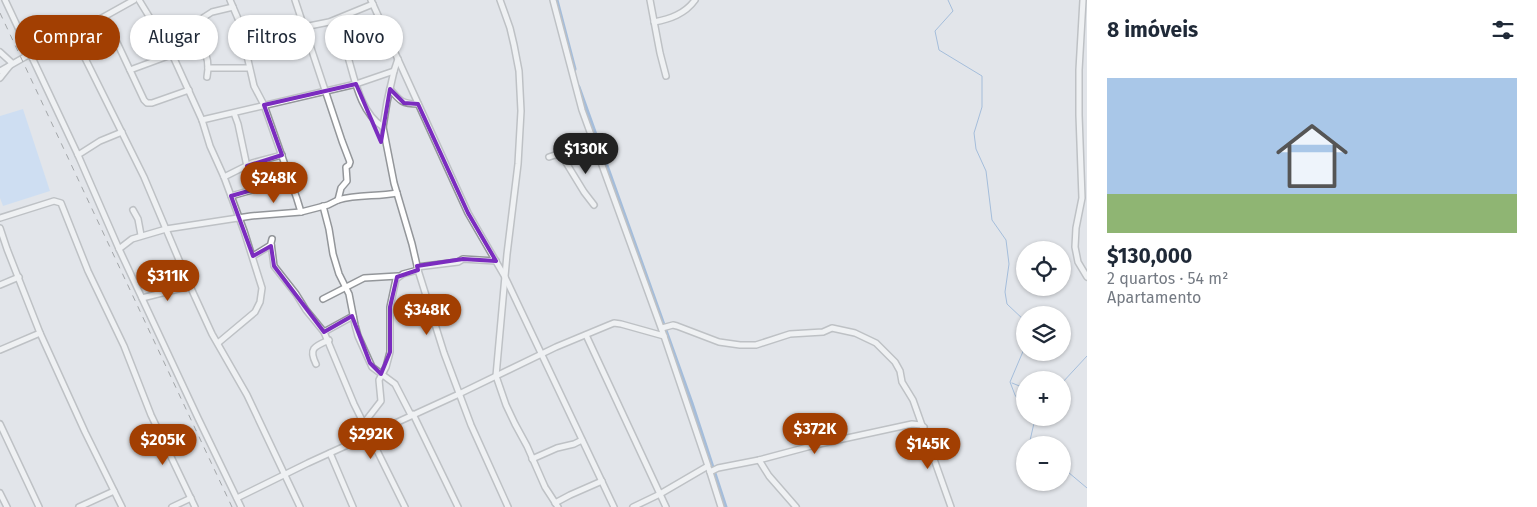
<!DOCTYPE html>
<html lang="pt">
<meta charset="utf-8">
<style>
body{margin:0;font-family:"Fira Sans",sans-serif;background:#f2f2f3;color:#1f2937;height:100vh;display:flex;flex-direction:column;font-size:19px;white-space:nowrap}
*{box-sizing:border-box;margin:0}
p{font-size:16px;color:#747a83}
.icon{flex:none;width:28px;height:28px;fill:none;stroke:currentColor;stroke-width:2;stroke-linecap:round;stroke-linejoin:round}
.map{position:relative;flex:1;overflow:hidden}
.side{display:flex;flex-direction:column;background:#fff;width:450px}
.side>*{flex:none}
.banner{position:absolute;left:15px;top:15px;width:475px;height:45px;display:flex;gap:10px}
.fabs{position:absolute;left:1016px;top:241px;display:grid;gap:10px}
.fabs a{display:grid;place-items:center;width:55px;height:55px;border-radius:50%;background:#fff;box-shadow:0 1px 4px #0004;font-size:25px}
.price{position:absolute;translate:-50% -42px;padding:0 11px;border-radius:18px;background:#a23f02;color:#fff;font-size:16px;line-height:32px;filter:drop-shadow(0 1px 2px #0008)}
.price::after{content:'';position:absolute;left:50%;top:30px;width:15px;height:11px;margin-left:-8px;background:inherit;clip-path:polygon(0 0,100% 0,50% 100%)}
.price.current{background:#222;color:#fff}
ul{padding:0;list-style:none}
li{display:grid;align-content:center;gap:10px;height:265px;padding:0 20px}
li span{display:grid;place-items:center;height:155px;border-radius:0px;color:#555}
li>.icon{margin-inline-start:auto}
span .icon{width:90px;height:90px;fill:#fffc;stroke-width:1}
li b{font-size:21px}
h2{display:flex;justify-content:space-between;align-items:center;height:60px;padding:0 20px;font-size:21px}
.pill{padding:0 18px;border-radius:22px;background:#fff;box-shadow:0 1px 4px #0004;font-size:18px;line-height:45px}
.pill.current{background:#a23f02;color:#fff}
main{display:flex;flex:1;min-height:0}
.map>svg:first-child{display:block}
.green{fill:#b7d6fd}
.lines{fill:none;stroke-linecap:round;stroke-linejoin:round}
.stream{stroke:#5a8cca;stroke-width:1}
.canal{stroke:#5a8cca;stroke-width:5}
.street-casing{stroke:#93969a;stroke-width:8}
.street{stroke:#fff;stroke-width:5}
.rail{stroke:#57595c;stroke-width:1;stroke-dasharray:6 6;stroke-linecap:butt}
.marked{fill:none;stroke:#7b2cbf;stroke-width:4;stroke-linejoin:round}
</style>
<main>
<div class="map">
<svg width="1087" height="507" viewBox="0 0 1087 507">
<rect width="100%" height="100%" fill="#e2e5ea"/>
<polygon class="green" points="23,109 50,191 3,206 0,198 0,116"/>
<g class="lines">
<g class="stream">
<polyline points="948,0 953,11 935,31 939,50 982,76 982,107 974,133 976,149 986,171 992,220 1006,240 1009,264 1005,292 1007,304 1025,321"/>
<polyline points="1025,343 1024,349 1010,382 1015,395 1025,410"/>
<polyline points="1012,383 1022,387 1025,387"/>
<polyline points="1062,383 1087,356"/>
<polyline points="1029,445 1034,423 1030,418"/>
<polyline points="1062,467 1087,488"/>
</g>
<g class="canal">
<polyline points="556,0 574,69"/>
<polyline points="578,87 691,403 725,507"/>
</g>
<defs>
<g id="street">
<polyline points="5,0 78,155 119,249 198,418 241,507"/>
<polyline points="139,0 172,54 202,120 210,146 224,177 244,231 262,288 260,302 255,312 218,343"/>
<polyline points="230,0 239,21 254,86 264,105 297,199 301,212"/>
<polyline points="371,0 468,213 505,277 614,507"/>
<polyline points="500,0 510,28 514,45 519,71 521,111 518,164 507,254 496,376 506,405 515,424 527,446 545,487 558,507"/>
<polyline points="553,0 582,110 664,336 708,466 660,494 633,507"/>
<polyline points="650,0 660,53 666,76"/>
<polyline points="1083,0 1079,70 1079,115 1082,198 1076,228 1075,247 1078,262 1087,277"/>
<polyline points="105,17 144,100 147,103 152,103 189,90"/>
<path d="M654,22c16,-3 31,-8 41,-22"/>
<polyline points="187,24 198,21 212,12 233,7"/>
<polyline points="274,30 304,27 329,22 373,4"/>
<polyline points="73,34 144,177 190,286 212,334 247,395 300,507"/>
<polyline points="0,52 12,63 0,78"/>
<polyline points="398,59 394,71 387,102 383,127 394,183 412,244 418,270 444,353 471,425 508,507"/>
<polyline points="208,68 249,68"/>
<path d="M130,70l49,-18 20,-5h3c6,9 7,20 5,30"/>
<polyline points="0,71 30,54 73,34 134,0"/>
<path d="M390,89c10,12 12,15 28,15"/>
<polyline points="234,113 238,124 252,190"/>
<polyline points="202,120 356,84 394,71"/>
<path d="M383,127c-22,-14 -28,-46 -35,-70l5,-4 40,-5"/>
<polyline points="78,155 100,141 122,132"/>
<polyline points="562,156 584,192 594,205"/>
<path d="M549,157l6,-2 7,1c9,-7 22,-9 32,-13"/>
<polyline points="224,177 252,163 282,155"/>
<polyline points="231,196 252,190 260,189"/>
<path d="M338,200c20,-6 39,-3 59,-7"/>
<polyline points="323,206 329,229 333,254 339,274 349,294 355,325 358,336 372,367 395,384 411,415"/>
<polyline points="133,210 138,219 141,235"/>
<polyline points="0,218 54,201 61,203 88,271 124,346 151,415 195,507"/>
<polyline points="0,228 7,249 40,333 85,432 122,507"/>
<polyline points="272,239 271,243 274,266 296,294 306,310 324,332 354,404 405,507"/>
<polyline points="119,249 132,239 166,229 251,216 301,212 328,205 338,200 341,188 347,181 346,167 349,165 350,162 342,141 295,0"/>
<polyline points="253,256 271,245"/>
<polyline points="417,267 458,262 463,259 496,261"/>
<polyline points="0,285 19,277"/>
<polyline points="142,298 190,286"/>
<polyline points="323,299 364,278 398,276"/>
<polyline points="662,328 673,325 677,326 719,342 740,345 756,345 790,334 823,332 832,328 855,333 876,343 895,362 900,371 902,382 913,400 951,507"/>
<polyline points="324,332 353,316"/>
<polyline points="586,335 666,507"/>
<polyline points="0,350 40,333"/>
<path d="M316,364c-8,-16 -1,-18 13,-24"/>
<polyline points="413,414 458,507"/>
<polyline points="364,423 381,401 379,380 386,367 390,352 390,307 396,279 403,274 418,270"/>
<polyline points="0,424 39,507"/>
<polyline points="330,453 353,507"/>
<polyline points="532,459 557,448 574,444 582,440"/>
<polyline points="759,460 769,476 796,507"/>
<polyline points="709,469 721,507"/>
<polyline points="710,472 718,468 759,460 815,445 912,424 921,425 924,427"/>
<polyline points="0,493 7,507"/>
<polyline points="237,498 308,463 459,394 556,347 609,325 614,323 621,324 664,336"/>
<polyline points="555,503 570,495 602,481"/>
<polyline points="79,507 114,491"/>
<polyline points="172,507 191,498"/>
</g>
</defs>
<use href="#street" class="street-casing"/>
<use href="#street" class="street"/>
<polyline class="rail" points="0,13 232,507"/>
</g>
<path d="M0 0H1087V507H0ZM356,84l25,58 9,-53 14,14 14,1 50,109 28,48 -33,-2 -46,7 1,4 -21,7 -7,30v45l-9,22 -11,-11 -18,-47 -28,16 -50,-66 -3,-20 -18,10 -22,-60 21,-6 -5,-24 35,-11 -18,-50z" fill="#e2e5ea" fill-opacity=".55" fill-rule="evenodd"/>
<path class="marked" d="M356,84l25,58 9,-53 14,14 14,1 50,109 28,48 -33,-2 -46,7 1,4 -21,7 -7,30v45l-9,22 -11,-11 -18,-47 -28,16 -50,-66 -3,-20 -18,10 -22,-60 21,-6 -5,-24 35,-11 -18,-50z"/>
</svg>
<div class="fabs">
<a><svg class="icon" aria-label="locate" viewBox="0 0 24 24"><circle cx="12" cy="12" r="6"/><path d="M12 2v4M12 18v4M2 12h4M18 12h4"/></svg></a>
<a><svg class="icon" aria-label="layers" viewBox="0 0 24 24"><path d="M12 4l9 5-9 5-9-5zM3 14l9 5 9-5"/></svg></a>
<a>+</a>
<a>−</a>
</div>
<b class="price current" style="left:586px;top:175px">$130K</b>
<b class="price" style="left:274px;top:204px">$248K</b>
<b class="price" style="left:168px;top:302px">$311K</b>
<b class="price" style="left:427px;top:336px">$348K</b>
<b class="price" style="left:815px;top:455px">$372K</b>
<b class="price" style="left:371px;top:460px">$292K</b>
<b class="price" style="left:163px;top:466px">$205K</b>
<b class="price" style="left:928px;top:470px">$145K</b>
<div class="banner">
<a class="pill current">Comprar</a>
<a class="pill">Alugar</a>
<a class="pill">Filtros</a>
<a class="pill">Novo</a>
</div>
</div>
<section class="side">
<h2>8 imóveis<svg class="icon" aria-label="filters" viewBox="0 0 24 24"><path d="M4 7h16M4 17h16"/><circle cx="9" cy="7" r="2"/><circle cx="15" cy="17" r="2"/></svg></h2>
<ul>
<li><span style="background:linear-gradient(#a9c7e8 75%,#8fb573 0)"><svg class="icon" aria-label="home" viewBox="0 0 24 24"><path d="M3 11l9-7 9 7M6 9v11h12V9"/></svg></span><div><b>$130,000</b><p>2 quartos · 54 m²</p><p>Apartamento</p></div></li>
</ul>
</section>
</main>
